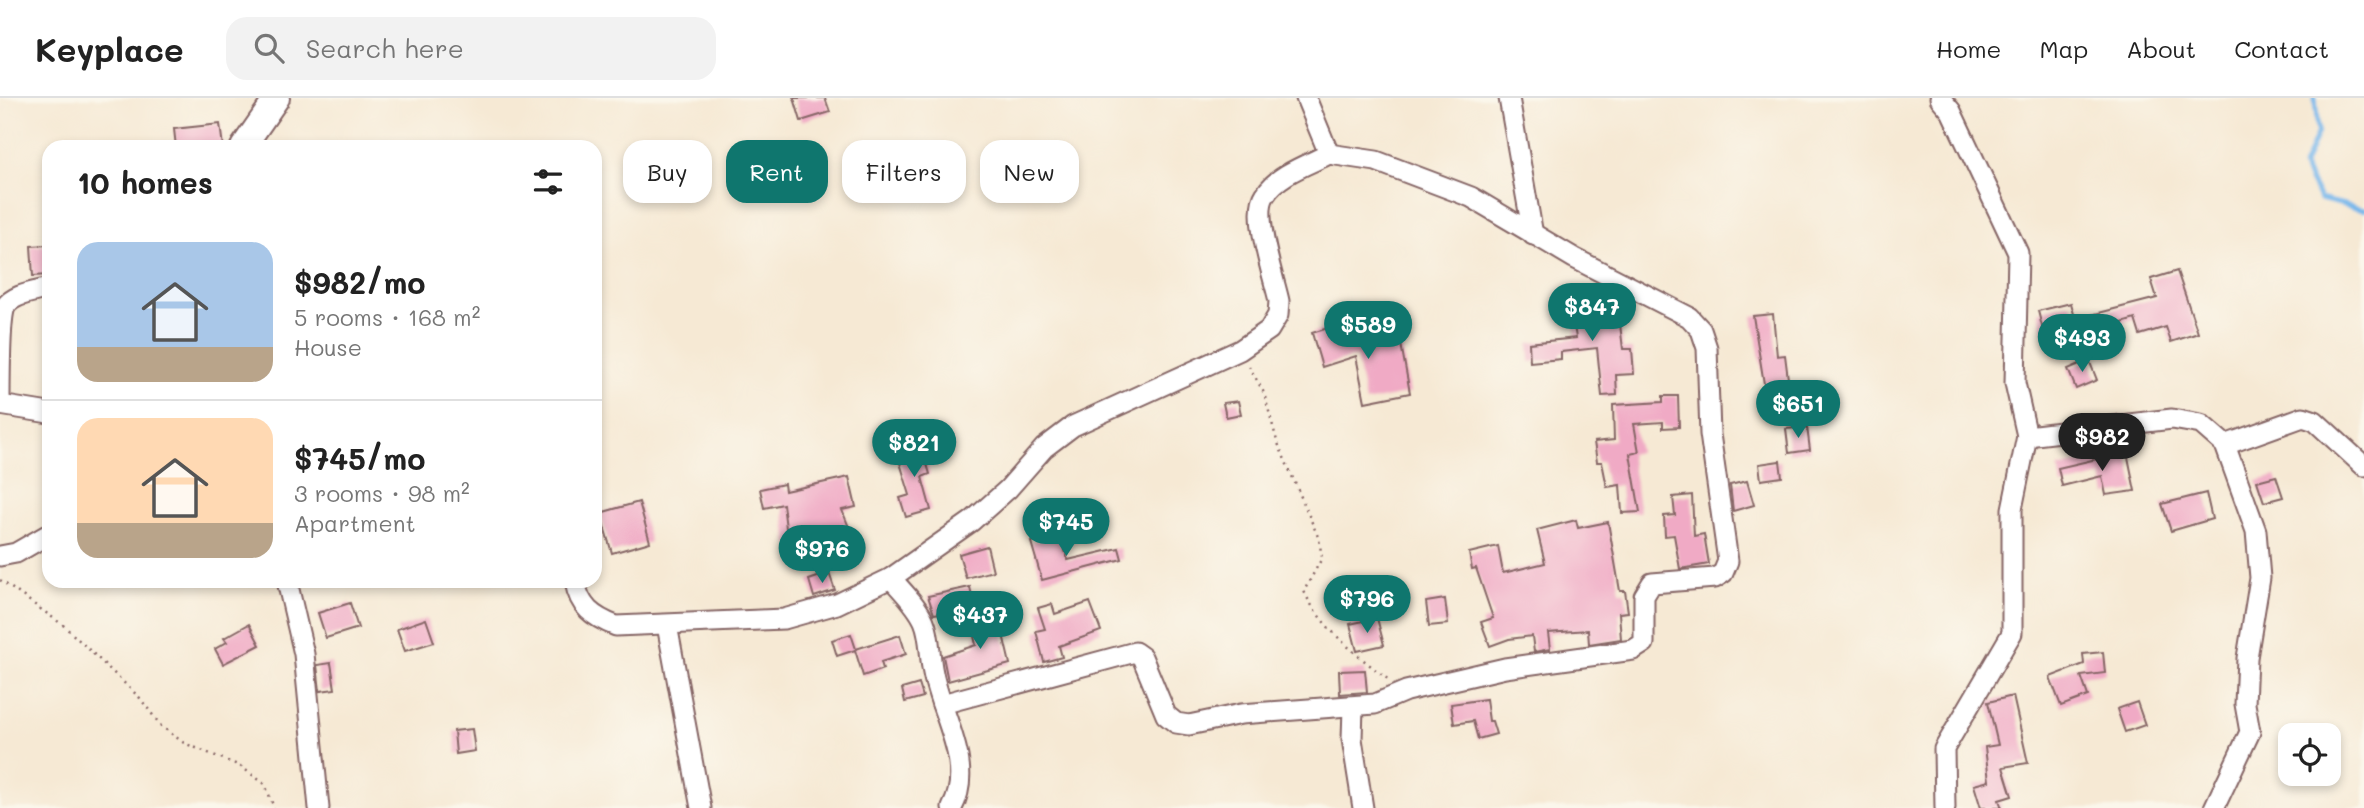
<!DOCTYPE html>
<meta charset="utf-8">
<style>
body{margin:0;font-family:Mali,sans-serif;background:#f2f2f2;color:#222;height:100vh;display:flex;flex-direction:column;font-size:26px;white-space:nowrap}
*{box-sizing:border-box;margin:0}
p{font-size:23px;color:#767676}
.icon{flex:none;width:38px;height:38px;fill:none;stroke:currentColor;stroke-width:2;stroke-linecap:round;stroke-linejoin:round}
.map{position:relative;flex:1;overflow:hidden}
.panel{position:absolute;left:42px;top:42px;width:560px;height:448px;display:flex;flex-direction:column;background:#fff;border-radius:21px;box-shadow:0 4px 10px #0003}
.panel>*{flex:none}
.banner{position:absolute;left:623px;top:42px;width:665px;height:63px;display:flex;gap:14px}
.tools{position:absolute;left:2278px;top:625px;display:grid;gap:14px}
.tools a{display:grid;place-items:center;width:63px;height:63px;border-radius:14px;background:#fff;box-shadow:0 4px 10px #0003;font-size:35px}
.price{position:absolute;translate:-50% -60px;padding:0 16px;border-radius:24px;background:#0f766e;color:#fff;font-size:23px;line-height:46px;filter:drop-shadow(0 2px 4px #0008)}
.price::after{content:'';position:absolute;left:50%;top:42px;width:21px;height:16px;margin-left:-10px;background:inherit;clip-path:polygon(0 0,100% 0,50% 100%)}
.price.active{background:#222;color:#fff}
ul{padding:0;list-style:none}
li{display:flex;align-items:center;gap:21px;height:175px;padding:0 35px}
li+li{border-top:2px solid #e0e0e0}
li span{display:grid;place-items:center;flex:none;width:196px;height:140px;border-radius:21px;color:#555}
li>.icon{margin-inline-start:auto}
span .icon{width:84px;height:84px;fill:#fffc;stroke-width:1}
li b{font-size:30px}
h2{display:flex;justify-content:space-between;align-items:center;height:84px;padding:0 35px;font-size:30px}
.chip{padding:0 24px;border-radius:21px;background:#fff;box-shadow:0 4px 10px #0003;font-size:24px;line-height:63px}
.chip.active{background:#0f766e;color:#fff}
header{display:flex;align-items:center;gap:42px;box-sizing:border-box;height:98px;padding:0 35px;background:#fff;border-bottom:2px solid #e0e0e0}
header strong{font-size:33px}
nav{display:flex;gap:38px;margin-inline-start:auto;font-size:24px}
.search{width:490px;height:63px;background:#f2f2f2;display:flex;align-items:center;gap:18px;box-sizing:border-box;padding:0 24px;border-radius:21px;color:#767676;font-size:26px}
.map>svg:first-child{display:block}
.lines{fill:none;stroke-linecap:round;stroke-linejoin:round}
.stream{stroke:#77b7eb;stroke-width:5}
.building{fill:#f0aac5}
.minor-casing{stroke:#866666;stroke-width:23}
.tertiary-casing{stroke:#866666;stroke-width:28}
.path{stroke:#866666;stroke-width:2.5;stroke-dasharray:2 5;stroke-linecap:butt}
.minor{stroke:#fff;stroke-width:19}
.tertiary{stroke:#fff;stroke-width:24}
</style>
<header>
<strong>Keyplace</strong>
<div class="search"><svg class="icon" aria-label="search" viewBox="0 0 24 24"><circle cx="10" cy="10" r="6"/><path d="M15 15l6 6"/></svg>Search here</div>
<nav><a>Home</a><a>Map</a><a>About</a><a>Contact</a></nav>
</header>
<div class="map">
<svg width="2364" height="710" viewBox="0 0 2364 710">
<rect width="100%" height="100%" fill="#fbf7ec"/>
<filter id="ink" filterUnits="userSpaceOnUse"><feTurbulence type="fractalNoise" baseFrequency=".0143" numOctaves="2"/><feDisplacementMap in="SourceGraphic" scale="14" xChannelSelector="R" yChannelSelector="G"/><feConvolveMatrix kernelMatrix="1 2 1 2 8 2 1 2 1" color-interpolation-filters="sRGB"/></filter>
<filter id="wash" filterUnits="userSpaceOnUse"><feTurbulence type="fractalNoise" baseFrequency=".00686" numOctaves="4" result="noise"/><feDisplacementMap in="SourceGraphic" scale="28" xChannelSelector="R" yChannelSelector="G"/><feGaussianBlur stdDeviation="1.57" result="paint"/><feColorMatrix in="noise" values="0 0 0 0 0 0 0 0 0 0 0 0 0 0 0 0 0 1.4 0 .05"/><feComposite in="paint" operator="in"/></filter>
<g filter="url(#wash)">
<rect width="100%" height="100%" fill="#f6e9d4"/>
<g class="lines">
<polyline class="stream" points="2315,0 2318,34 2303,69 2320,101 2364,112"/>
</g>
<g id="blocks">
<g class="building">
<polygon points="794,0 825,0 830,14 801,23"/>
<polygon points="220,26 223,49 176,49 174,31"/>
<polygon points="49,147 49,177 33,178 31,148"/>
<polygon points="2177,173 2198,235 2171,244 2166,229 2140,237 2135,221 2092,234 2087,218 2157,200 2151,181"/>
<polygon points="1601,198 1604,220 1619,218 1623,251 1632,251 1634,276 1616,277 1617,297 1602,298 1597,250 1561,254 1561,261 1530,264 1529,245 1576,240 1570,203"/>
<polygon points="2071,205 2078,231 2045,240 2038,213"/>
<polygon points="1773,216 1777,258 1785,257 1789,289 1765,292 1753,218"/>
<polygon points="1341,226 1347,244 1399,235 1410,295 1365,304 1356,258 1322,269 1312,235"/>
<polygon points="2089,262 2097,282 2076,291 2068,271"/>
<polygon points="1663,298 1678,298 1679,329 1663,330 1663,324 1634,326 1639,354 1630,356 1640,414 1622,415 1620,387 1607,389 1602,364 1597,364 1594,344 1614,342 1613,307 1663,304"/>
<polygon points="1238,303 1241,316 1226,319 1223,305"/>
<polygon points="1807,329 1810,352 1789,355 1786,331"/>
<polygon points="920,344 930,376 922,379 931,412 906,419 900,400 910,397 896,352"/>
<polygon points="2127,354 2135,393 2106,397 2102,378 2062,388 2058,370"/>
<polygon points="1780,363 1782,379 1761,382 1759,366"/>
<polygon points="2276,378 2283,399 2264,404 2257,383"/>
<polygon points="849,379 856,409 842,412 861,459 824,471 817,448 808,451 806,443 788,446 783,406 764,410 760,391 784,386 785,393"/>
<polygon points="1747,383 1754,407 1733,413 1730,387"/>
<polygon points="2206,395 2212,421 2171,433 2162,406"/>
<polygon points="1692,397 1694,438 1704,436 1709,466 1680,471 1674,437 1665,438 1664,418 1675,417 1673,399"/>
<polygon points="639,404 650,444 612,455 600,415"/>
<polygon points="1576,422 1578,430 1608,424 1620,493 1625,493 1628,514 1619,515 1621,541 1589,546 1588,532 1548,535 1550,551 1534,554 1532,538 1509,541 1490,548 1481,524 1493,520 1476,470 1472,471 1469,455 1498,448 1503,475 1545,465 1537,432"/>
<polygon points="1060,436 1068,462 1119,450 1122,461 1042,482 1031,444"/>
<polygon points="987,448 993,473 966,480 959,456"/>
<polygon points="829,475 835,492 814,499 809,482"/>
<polygon points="970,489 974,509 934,516 928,498"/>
<polygon points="1445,501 1448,526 1429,528 1426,504"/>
<polygon points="1090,504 1101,533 1059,548 1062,559 1044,564 1036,533 1045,531 1038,510 1052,506 1055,516"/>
<polygon points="350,505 358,530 326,540 318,515"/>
<polygon points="997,509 999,533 1002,532 1010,566 948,583 943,558 976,547 974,538 985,536 983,510"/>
<polygon points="1377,520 1384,547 1357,553 1350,526"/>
<polygon points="426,521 434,544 405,553 397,531"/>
<polygon points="249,526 260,547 223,566 215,551 227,544 224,540"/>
<polygon points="851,536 856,551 900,537 906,556 881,564 883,571 863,578 855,552 837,558 832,542"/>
<polygon points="2103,554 2105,575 2081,578 2088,598 2061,608 2050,579 2084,566 2083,556"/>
<polygon points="331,565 335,591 320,593 317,567"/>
<polygon points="1365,572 1367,594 1340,596 1339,573"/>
<polygon points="919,586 923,599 905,604 902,591"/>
<polygon points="2013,598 2028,665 2003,669 2012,698 1999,702 2002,710 1981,710 1974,687 1989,683 1985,649 1998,647 1988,604"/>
<polygon points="1486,601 1489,623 1492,623 1496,636 1478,641 1473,623 1454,626 1451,606"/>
<polygon points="2137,604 2145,627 2125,634 2117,611"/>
<polygon points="472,631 475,653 456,656 454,633"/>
</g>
</g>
</g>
<g filter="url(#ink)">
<use href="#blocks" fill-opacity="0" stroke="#866666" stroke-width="2"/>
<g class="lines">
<defs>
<g id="minor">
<polyline points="1509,0 1533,137"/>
<polyline points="1940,0 1951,13 2018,155 2015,285 2027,338 2012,411 2012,535 1944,651 1945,710"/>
<path d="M0,307c0,-18 0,-85 5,-98 8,-13 30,-15 44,-19"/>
<polyline points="0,307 49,315"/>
<polyline points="2027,338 2172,321 2201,326 2225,347 2256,433 2260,480 2247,560 2245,606 2250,634 2214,710"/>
<polyline points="2225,347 2303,319 2315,323 2364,368"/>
<polyline points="0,458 16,455 49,436"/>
<path d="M891,480c11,13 26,27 33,43 7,16 5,35 9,52 8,43 42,92 19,135"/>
<polyline points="287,483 304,556 319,710"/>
<path d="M575,483c4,26 18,36 41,45l168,-7 53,-15 54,-26 81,-57 36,-32 36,-41 29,-22 167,-76 29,-20 9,-15 1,-14c-5,-23 -27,-87 -14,-106 13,-21 42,-30 64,-41l-23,-56"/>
<polyline points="667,527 701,710"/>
<polyline points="942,606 1135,554 1142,559 1166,617 1176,625 1189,627 1241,616 1375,606 1406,593 1505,570 1633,552 1644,545 1644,498 1652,485 1715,480 1723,475 1728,463 1710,336 1707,250 1701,232 1689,219 1574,160 1471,99 1376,63 1329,56"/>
<polyline points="1353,609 1352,641 1363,710"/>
</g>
<polyline id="tertiary" points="243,49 277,0"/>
</defs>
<use href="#minor" class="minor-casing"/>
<use href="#tertiary" class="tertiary-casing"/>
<g class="path">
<path d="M1249,268l15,27 13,48 42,98 3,19 -18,33c16,36 54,65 85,89"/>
<polyline points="0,482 63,527 140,600 161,628 184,645 240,668 265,686 274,710"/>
</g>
<use href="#minor" class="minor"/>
<use href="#tertiary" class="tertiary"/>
</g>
</g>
</svg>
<div class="tools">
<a><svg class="icon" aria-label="locate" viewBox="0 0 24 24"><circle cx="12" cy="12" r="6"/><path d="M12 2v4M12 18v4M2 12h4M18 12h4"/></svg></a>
</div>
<b class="price" style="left:1592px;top:245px">$847</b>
<b class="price" style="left:1368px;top:263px">$589</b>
<b class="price" style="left:2082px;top:276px">$493</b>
<b class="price" style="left:1798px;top:342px">$651</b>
<b class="price active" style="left:2102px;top:375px">$982</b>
<b class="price" style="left:914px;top:381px">$821</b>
<b class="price" style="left:1066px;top:460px">$745</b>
<b class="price" style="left:822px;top:487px">$976</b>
<b class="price" style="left:1367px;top:537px">$796</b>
<b class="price" style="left:980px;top:553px">$437</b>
<div class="banner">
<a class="chip">Buy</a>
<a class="chip active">Rent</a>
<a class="chip">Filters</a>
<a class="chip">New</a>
</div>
<section class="panel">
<h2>10 homes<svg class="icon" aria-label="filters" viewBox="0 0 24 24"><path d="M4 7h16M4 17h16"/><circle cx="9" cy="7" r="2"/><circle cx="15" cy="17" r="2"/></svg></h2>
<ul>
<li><span style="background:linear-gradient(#a9c7e8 75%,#b9a48a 0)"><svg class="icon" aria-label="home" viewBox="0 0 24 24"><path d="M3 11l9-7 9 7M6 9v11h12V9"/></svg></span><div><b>$982/mo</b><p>5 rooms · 168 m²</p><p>House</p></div></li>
<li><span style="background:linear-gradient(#ffd9b3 75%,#b9a48a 0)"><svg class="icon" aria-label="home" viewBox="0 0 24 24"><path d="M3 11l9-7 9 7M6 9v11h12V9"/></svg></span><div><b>$745/mo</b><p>3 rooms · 98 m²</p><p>Apartment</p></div></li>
</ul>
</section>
</div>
